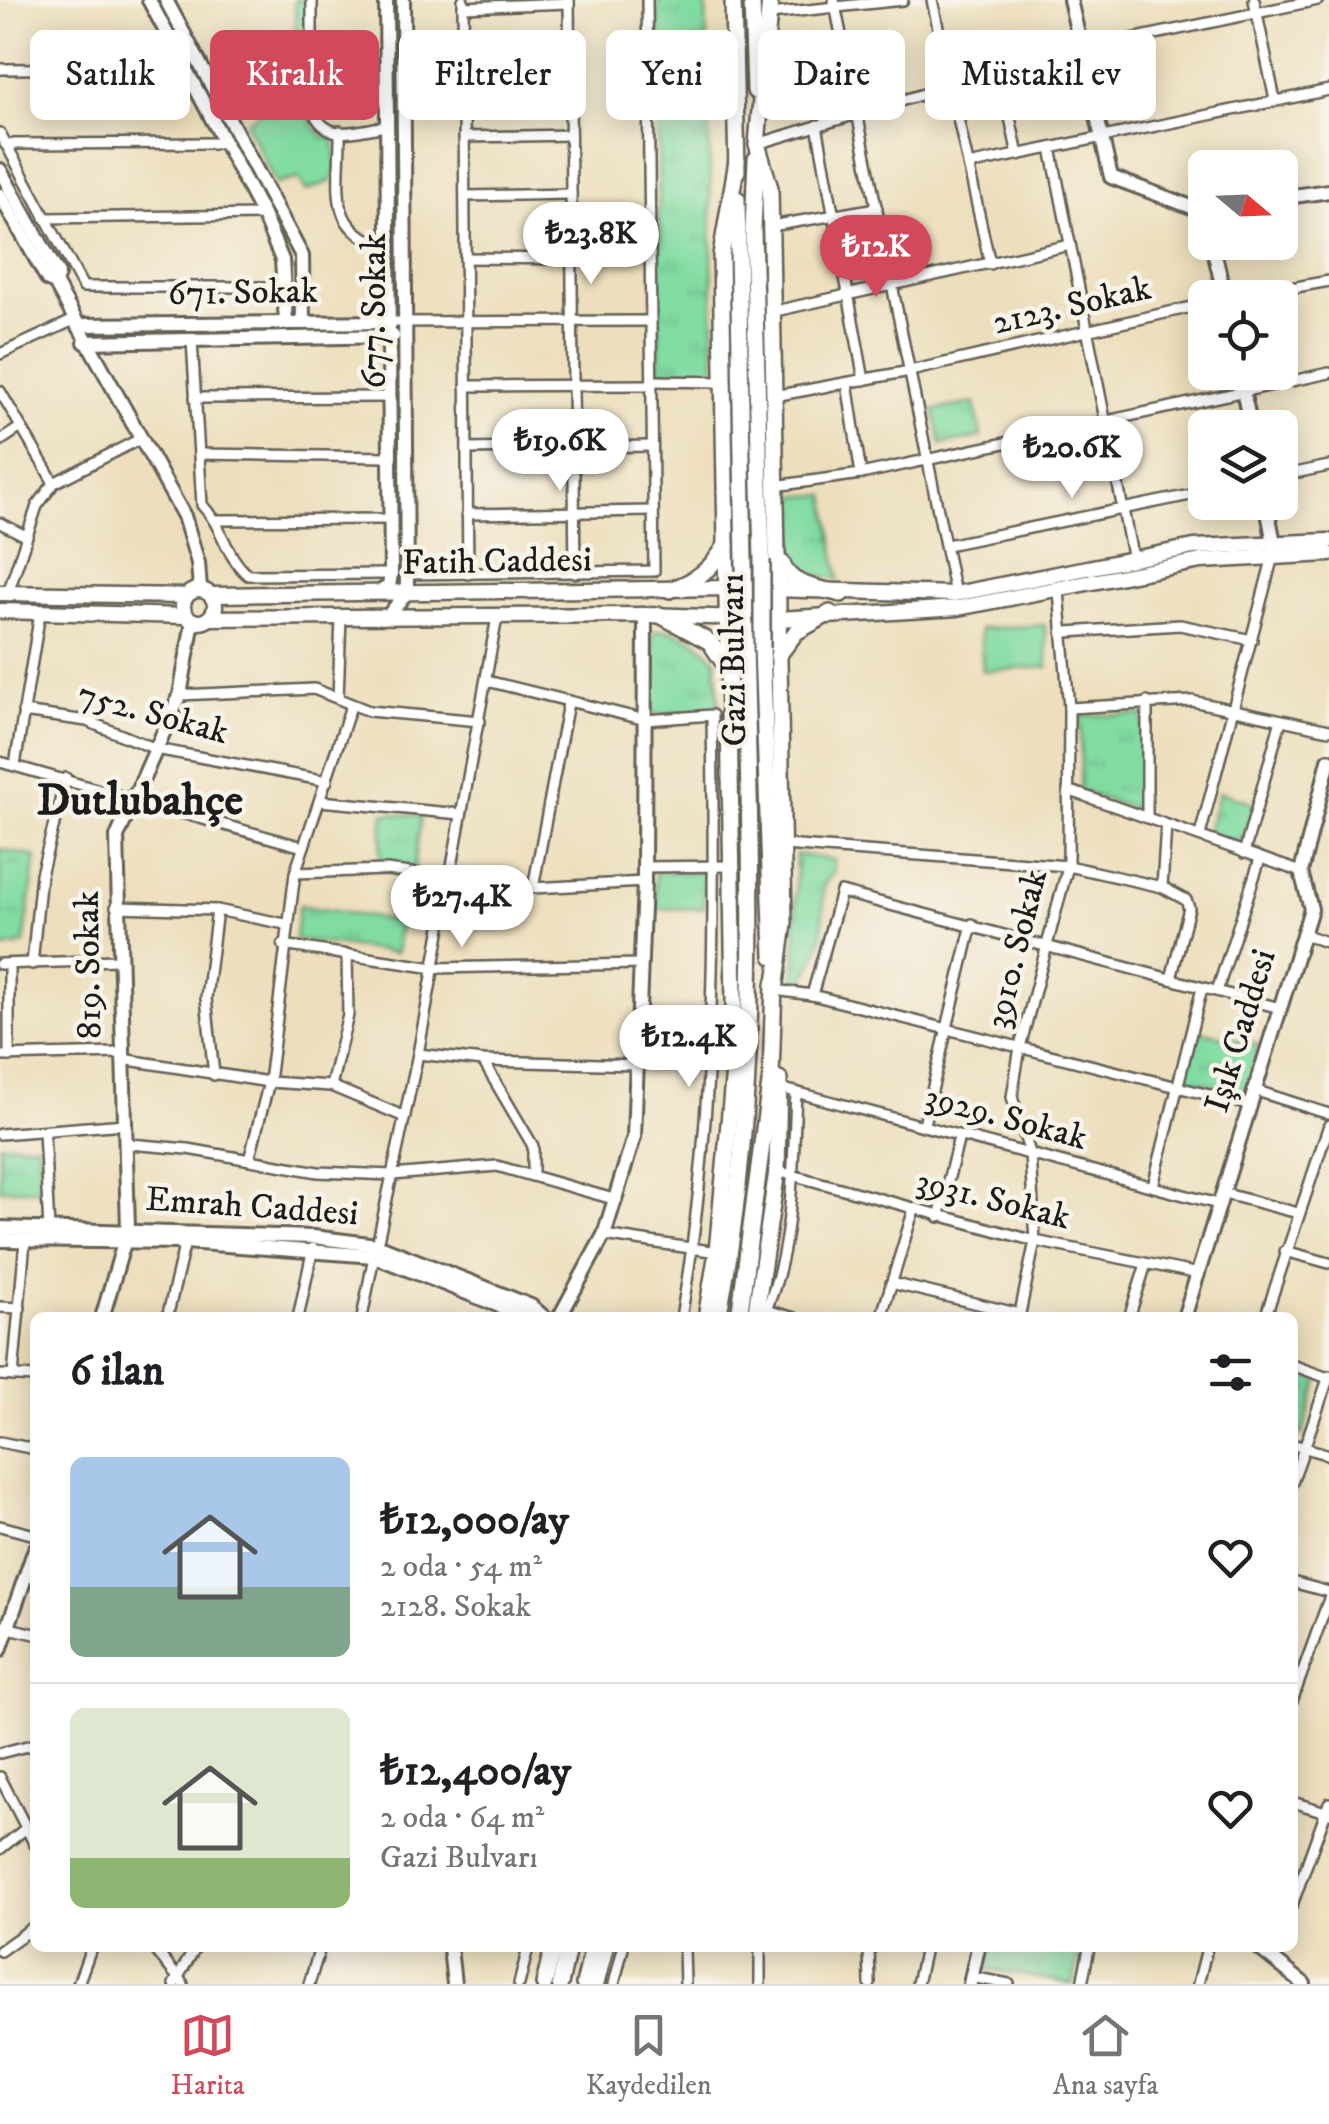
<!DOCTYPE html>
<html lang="tr">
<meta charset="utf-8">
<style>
body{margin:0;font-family:"IM FELL DW Pica",serif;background:#f6f6f6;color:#202124;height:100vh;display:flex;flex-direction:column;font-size:38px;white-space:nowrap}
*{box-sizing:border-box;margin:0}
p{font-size:32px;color:#757577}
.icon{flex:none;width:55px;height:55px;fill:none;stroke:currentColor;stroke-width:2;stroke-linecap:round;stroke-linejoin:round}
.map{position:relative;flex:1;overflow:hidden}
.sheet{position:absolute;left:30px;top:1312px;width:1268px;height:640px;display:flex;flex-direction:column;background:#fff;border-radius:15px;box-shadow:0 5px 25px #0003}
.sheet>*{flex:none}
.top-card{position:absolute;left:30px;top:30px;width:1270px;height:90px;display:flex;gap:20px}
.needle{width:65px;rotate:109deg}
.buttons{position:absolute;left:1188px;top:150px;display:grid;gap:20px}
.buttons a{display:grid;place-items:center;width:110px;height:110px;border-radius:15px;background:#fff;box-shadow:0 5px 25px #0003;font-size:50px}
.price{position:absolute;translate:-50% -85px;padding:0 22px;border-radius:35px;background:#fff;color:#222;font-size:32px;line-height:65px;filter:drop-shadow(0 2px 5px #0008)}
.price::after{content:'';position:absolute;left:50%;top:60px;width:30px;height:22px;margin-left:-15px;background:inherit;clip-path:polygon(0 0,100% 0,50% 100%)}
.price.current{background:#d1495b;color:#fff}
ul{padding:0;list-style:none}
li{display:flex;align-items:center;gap:30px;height:250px;padding:0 40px}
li+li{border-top:2px solid #e0e0e0}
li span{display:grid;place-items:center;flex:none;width:280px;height:200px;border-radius:15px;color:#555}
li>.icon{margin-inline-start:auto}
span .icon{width:120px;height:120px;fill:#fffc;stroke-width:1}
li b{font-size:42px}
h2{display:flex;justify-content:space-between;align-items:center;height:120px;padding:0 40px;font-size:42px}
.tag{padding:0 35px;border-radius:15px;background:#fff;box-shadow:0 5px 25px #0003;font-size:35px;line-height:90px}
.tag.current{background:#d1495b;color:#fff}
.tab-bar{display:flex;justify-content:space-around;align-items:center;height:140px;border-top:2px solid #e0e0e0;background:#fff;font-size:28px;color:#757577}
.tab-bar a{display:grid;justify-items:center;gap:5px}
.tab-bar .current{color:#d1495b}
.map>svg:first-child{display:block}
.grass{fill:#81dca2;stroke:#4e7c5f;stroke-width:2.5}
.park{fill:url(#park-tufts);stroke:#4e7c5f;stroke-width:2.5}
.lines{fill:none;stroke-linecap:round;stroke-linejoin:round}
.street-casing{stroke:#656054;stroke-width:14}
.secondary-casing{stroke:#656054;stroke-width:18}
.primary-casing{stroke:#656054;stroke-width:19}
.highway-casing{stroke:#656054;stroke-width:20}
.street{stroke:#fff;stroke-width:9}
.secondary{stroke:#fff;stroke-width:12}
.primary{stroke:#fff;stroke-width:14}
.highway{stroke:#fff;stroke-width:15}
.highway-bridge-casing{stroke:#656054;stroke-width:20;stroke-linecap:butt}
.highway-bridge{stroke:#fff;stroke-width:15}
.labels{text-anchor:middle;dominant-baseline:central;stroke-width:9;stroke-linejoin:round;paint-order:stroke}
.street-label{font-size:35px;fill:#1c1c1c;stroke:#f7f3e8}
.district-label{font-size:45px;font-weight:bold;fill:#1c1c1c;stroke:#f7f3e8}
</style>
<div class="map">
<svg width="1329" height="1984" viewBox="0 0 1329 1984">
<defs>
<pattern id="park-tufts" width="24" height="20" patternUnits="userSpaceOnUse" patternTransform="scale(2.5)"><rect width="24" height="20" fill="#81dca2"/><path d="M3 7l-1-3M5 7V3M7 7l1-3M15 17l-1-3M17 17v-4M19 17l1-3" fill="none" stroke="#6fbc8b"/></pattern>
</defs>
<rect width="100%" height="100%" fill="#f7f3e8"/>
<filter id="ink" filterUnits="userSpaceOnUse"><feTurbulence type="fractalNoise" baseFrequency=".01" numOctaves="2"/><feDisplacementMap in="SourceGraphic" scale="20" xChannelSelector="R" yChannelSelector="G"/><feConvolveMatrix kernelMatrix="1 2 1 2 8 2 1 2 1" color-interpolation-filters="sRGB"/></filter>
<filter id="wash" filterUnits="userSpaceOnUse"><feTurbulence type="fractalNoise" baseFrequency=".0048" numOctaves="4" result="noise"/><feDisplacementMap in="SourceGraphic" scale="40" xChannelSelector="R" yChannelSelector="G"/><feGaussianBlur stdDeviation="2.25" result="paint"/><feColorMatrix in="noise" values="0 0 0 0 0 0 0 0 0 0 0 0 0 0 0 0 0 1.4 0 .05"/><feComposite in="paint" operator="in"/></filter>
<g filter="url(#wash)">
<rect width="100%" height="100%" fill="#eddfbd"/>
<g class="grass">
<polygon points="295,0 307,0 308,116 323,138 334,136 337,169 331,181 306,191 298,178 276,184 246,123 264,108 271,114 289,114 297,102"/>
<polygon points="1045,625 1048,667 983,671 980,629"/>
</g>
<g class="park">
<polygon points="658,0 706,0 715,373 659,371"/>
<polygon points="975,403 981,437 941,445 934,410"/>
<polygon points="826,495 839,579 811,574 794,556 792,496"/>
<polygon points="670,630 695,640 716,659 719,712 661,716 650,711 654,631"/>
<polygon points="1081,715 1143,715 1141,811 1080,791"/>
<polygon points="1219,792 1254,803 1242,843 1207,832"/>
<polygon points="384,813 421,816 414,869 379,866"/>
<polygon points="0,849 36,857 24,944 0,949"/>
<polygon points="796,854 834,860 833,875 824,883 822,942 803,983 795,986"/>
<polygon points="655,872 704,872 704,908 656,909"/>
<polygon points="299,905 400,922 396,953 295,939"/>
<polygon points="1199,1031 1259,1045 1247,1093 1186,1078"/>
<polygon points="0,1144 38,1144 40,1189 0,1189"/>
<polygon points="1293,1372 1319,1380 1302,1435 1293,1432"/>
<polygon points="988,1948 1080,1948 1073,1984 983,1968"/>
</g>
</g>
<g filter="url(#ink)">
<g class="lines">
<defs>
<g id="street">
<path d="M312,0v108c14,37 43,22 75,18"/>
<polyline points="463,0 468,574"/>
<polyline points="569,0 575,573"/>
<polyline points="834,0 955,594"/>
<polyline points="932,0 990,264"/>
<polyline points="1254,0 1275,100"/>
<polyline points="463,7 569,3"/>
<polyline points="770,14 903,0"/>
<polyline points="999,66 1018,155"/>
<polyline points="0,69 187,68"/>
<polyline points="464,69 569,67"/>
<polyline points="949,77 1318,0"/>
<polyline points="817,125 864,380"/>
<path d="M340,131c1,55 -16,102 48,114"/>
<polyline points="0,133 83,287 286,287"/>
<polyline points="464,137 570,135"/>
<polyline points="5,144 224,143"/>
<polyline points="757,144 950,86"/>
<polyline points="1051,148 1133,560"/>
<polyline points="968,165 1329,90"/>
<polyline points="465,196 571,194"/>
<polyline points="45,218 263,215"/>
<polyline points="771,226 877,208"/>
<polyline points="465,258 572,259"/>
<polyline points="1237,298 1329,281"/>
<polyline points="771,312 1070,245"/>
<polyline points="389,322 651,321"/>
<path d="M192,340l10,165c21,21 23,51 46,70l143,-1"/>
<polyline points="0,354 74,320"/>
<polyline points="652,381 724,382"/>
<polyline points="847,383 861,474"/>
<polyline points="466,386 652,385"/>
<polyline points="0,391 54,483"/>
<polyline points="774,396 910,371 1205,304"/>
<polyline points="195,398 390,397"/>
<polyline points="0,441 21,427"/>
<polyline points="467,449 652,446"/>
<polyline points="199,454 389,457"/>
<polyline points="1280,476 1329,466"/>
<polyline points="775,486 861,474 1329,373"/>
<polyline points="467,514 653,511"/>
<polyline points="217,520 391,519"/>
<polyline points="0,523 26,536"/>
<polyline points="947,545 1205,492"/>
<polyline points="407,574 654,571 647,0"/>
<polyline points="8,593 37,506 54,483 138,440"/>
<polyline points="1066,632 1180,625 1252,640"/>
<path d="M487,681l159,39 66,-5c3,202 4,403 -31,603"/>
<polyline points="180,695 314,689 369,711 480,721"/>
<polyline points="338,698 341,617"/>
<polyline points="1147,702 1147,817"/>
<polyline points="1069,708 1192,701 1329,730"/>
<polyline points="23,712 87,721 156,749 327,781"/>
<polyline points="0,762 303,847"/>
<polyline points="15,765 40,613"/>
<polyline points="1068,790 1301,872"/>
<polyline points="320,801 461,814"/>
<polyline points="1166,825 1162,887 1186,900 1189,908 1171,979"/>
<polyline points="1200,835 1273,556"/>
<polyline points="784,845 1068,866 1162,887"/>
<polyline points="1244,853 1281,720"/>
<polyline points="643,867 732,866"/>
<polyline points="295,873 386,870 533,888 644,882"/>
<polyline points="533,888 568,703"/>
<polyline points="116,907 217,910 285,924"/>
<polyline points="1303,934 1329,943"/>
<polyline points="283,945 434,968 641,964"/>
<polyline points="0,964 117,960"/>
<polyline points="32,964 41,874 66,778"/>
<polyline points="775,990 812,995 1249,1105"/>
<polyline points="1217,991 1260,859"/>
<polyline points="812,995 841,892 1280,1008"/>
<polyline points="418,1054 483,1061 638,1065"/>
<polyline points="0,1056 120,1053"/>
<polyline points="9,1056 9,965"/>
<polyline points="122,1059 269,1082 331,1086 405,1117"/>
<polyline points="638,1059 735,1059"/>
<polyline points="483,1061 533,1146 533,1173"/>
<polyline points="214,1075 206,998 217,910"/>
<polyline points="331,1086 348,1015 347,955"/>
<polyline points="780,1088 1218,1204"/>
<polyline points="1254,1090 1329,1114"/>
<polyline points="924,1124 972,924"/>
<polyline points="44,1131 49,1230"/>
<polyline points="0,1134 125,1124"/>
<polyline points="129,1144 188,1149 318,1172 392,1175 497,1166 617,1200"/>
<polyline points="249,1160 269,1082 295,873 351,706"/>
<polyline points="777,1171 1035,1241 1199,1274"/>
<polyline points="1153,1186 1202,988"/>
<polyline points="1222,1193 1298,1213"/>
<polyline points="939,1217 959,1137"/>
<polyline points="604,1235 717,1252"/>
<polyline points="377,1245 418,1054 497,617"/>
<polyline points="1285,1251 1329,1263"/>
<polyline points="891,1283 1020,1314"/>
<polyline points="0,1307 20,1308"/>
<polyline points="766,1310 795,1318"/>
<polyline points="167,1318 185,1242"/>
<polyline points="298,1318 313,1248"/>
<polyline points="362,1318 374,1256"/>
<path d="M762,1318c32,-62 31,-156 34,-226"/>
<polyline points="881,1318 914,1209"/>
<polyline points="1019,1318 1035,1241 1030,1153 1012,1097 1020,1047 1068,866 1069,708 1059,591"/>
<polyline points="1129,1318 1146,1264"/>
<polyline points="1265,1318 1329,1125"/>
<polyline points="1292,1365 1328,1378"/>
<polyline points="0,1375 35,1377"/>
<polyline points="13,1376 25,1241"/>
<polyline points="0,1442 35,1449"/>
<polyline points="1292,1444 1329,1455"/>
<polyline points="1292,1483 1329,1376"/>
<polyline points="0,1526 35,1535"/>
<polyline points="1292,1582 1329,1592"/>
<polyline points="0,1626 35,1634"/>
<polyline points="1292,1701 1329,1599"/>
<polyline points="0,1753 35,1744"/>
<polyline points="0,1777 35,1845"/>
<polyline points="1292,1802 1329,1813"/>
<polyline points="0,1849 25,1829"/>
<polyline points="1292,1905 1329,1803"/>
<polyline points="154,1948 183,1984"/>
<polyline points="684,1948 685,1984"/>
<polyline points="760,1948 760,1984"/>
<polyline points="869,1948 870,1984"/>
<polyline points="0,1951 35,1926"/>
<polyline points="971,1977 1009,1984"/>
<polyline points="78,1984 91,1948"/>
<polyline points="174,1984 195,1948"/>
<polyline points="309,1984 320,1948"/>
<polyline points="519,1984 528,1948"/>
<polyline points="614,1984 623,1948"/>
<polyline points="917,1984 925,1948"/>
<polyline points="1082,1984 1089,1948"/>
<polyline points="1198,1984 1207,1948"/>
</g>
<g id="secondary">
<polyline points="149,0 263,215 282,260 286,322"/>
<polyline points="166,0 302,256 303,322"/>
<polyline points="1070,0 1111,177 1197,209 1205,217"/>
<polyline points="0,170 58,274 55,283"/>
<polyline points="0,195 48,280 55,283 184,516 198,563 200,589"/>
<polyline points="1280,198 1329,191"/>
<polyline points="1212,242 1225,298"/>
<polyline points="77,325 389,322"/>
<polyline points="85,342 393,336"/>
<polyline points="1239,372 1251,428"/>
<polyline points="1266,502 1274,543"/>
<polyline points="378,593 389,586 391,574 386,0"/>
<polyline points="388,616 407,592 403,0"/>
<polyline points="0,1228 313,1237 377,1245 531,1306 545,1318"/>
<polyline points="0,1240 185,1242 374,1256 530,1318"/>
<polyline points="102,1318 128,1229 117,837 180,695 193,621"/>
<polyline points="559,1318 604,1235 634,1137 644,882 645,615"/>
<polyline points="1184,1318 1311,909 1301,872 1329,760"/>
<polyline points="0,1650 35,1549"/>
<polyline points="450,1948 454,1984"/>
<polyline points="1259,1948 1304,1984"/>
<polyline points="970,1984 978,1948"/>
</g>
<g id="primary">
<circle cx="199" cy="606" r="16"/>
<polyline points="0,593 185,596"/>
<polyline points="211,595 729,588 955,594 1194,547 1329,541"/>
<polyline points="0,611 186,616"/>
<polyline points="209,618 645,615 779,619 958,608 1201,561 1329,554"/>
</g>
<g id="highway">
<polyline points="733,0 737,171"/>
<polyline points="752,0 755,91"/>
<polyline points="770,0 757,144 770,188 784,923 775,990"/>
<polyline points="756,159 753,230 762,560"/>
<polyline points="737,199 744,561"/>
<path d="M782,563c7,24 38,25 59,31"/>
<path d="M670,590c26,-9 42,-21 56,-45"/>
<polyline points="660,615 710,642 726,666"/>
<polyline points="762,648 773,956"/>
<polyline points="778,656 796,632 830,613"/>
<polyline points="706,1318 717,1252 735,1059 721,255 737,161"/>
<path d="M718,1318c44,-223 33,-447 27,-672"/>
<polyline points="739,1318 771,1076 774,984"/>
<polyline points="755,1318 777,1171 779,1079"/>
<polyline points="544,1984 553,1948"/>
<polyline points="560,1984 568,1948"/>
<polyline points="584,1984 593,1948"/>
<polyline points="596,1984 605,1948"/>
</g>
</defs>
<use href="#street" class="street-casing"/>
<use href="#secondary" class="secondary-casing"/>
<use href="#primary" class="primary-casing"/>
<use href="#highway" class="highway-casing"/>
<use href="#street" class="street"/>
<use href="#secondary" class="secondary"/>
<use href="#primary" class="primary"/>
<use href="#highway" class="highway"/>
<defs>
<g id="highway-bridge">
<polyline points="762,560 762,648"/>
<polyline points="744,561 745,646"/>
</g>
</defs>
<use href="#highway-bridge" class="highway-bridge-casing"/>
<use href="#highway-bridge" class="highway-bridge"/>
</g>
</g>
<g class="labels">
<g class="street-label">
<text transform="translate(243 293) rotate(-1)">671. Sokak</text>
<text transform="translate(1072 306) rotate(-13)">2123. Sokak</text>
<text transform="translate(375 311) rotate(-90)">677. Sokak</text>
<text transform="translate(497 562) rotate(-1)">Fatih Caddesi</text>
<text transform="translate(734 660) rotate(-91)">Gazi Bulvarı</text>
<text transform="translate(153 714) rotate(15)">752. Sokak</text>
<text transform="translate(1017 949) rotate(-76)">3910. Sokak</text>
<text transform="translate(89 965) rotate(-91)">819. Sokak</text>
<text transform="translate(1241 1031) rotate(-73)">Işık Caddesi</text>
<text transform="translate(1006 1118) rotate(15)">3929. Sokak</text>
<text transform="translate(993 1200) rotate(14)">3931. Sokak</text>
<text transform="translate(252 1207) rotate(4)">Emrah Caddesi</text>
</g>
<g class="district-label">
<text x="140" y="801">Dutlubahçe</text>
</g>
</g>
</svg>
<div class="buttons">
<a><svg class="needle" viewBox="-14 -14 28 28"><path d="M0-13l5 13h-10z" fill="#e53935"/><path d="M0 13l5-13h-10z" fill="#757577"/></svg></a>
<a><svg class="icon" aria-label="locate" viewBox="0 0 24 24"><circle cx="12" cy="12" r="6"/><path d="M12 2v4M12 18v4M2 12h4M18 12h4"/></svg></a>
<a><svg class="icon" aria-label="layers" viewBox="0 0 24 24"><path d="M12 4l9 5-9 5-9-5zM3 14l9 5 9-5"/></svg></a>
</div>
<b class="price" style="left:591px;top:287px">₺23.8K</b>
<b class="price current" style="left:876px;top:300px">₺12K</b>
<b class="price" style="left:560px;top:494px">₺19.6K</b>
<b class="price" style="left:1072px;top:501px">₺20.6K</b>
<b class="price" style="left:462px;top:950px">₺27.4K</b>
<b class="price" style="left:689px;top:1090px">₺12.4K</b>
<div class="top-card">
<a class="tag">Satılık</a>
<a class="tag current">Kiralık</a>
<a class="tag">Filtreler</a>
<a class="tag">Yeni</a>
<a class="tag">Daire</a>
<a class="tag">Müstakil ev</a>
</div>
<section class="sheet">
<h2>6 ilan<svg class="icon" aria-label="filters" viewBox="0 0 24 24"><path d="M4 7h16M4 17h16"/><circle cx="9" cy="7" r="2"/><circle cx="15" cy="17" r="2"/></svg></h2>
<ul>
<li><span style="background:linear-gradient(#a9c7e8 65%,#7fa58c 0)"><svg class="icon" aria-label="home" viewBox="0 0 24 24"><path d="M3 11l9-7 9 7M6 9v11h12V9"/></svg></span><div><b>₺12,000/ay</b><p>2 oda · 54 m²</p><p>2128. Sokak</p></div><svg class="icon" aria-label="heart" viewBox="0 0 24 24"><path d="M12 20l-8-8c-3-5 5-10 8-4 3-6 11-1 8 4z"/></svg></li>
<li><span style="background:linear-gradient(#dfe7d0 75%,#8fb573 0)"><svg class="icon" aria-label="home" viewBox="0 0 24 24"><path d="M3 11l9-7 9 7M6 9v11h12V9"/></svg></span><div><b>₺12,400/ay</b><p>2 oda · 64 m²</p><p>Gazi Bulvarı</p></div><svg class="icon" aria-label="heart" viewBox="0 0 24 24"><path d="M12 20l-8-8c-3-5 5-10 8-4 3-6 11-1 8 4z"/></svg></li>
</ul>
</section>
</div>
<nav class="tab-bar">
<a class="current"><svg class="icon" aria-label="map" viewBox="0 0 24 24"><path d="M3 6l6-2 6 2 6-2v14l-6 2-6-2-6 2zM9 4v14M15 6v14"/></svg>Harita</a>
<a><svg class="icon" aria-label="saved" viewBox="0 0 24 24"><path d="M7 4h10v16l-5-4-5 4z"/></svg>Kaydedilen</a>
<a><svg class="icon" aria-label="home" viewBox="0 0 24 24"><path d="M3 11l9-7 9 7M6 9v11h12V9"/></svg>Ana sayfa</a>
</nav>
